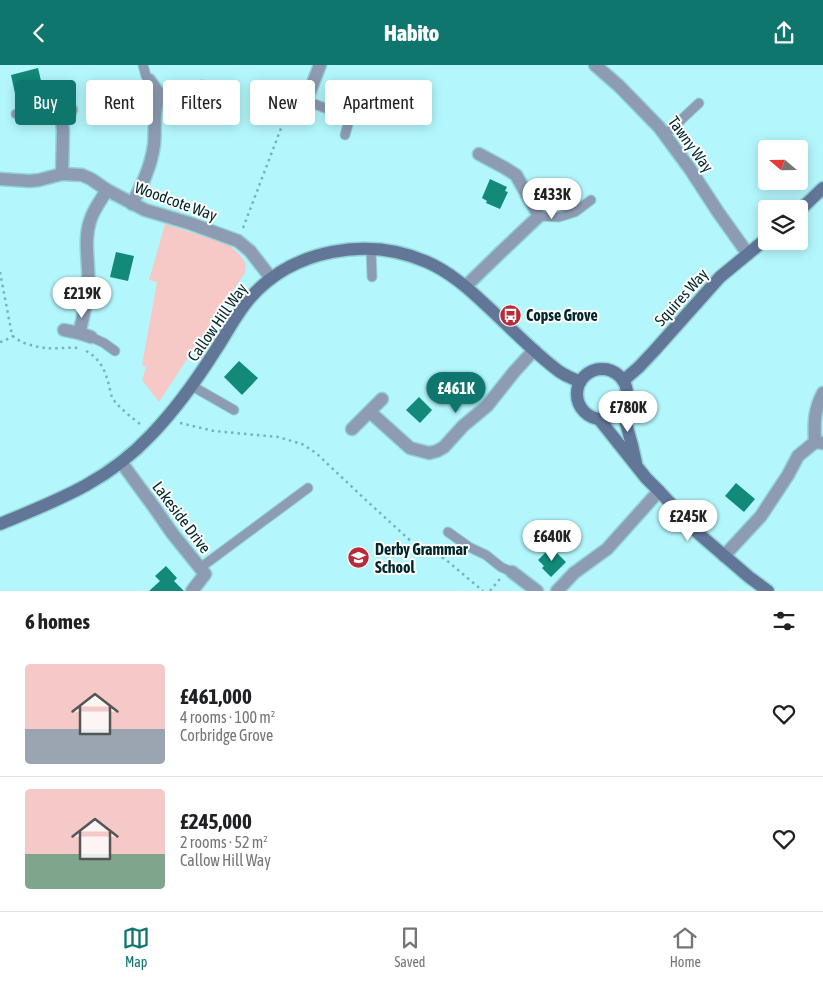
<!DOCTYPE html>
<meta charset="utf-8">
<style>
body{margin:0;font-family:"Asap Condensed",sans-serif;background:#f2f2f2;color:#202124;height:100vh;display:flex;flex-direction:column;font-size:19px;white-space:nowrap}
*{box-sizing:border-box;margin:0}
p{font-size:16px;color:#757577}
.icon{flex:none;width:28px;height:28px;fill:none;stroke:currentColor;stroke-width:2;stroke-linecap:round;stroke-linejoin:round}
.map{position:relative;height:526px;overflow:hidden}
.sheet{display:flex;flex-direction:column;background:#fff;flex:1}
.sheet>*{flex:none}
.banner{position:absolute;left:15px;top:15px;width:500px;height:45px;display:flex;gap:10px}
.needle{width:32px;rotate:290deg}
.tools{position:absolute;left:758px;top:75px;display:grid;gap:10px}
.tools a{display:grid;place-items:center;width:50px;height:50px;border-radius:5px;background:#fff;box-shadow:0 2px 12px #0003;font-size:25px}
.price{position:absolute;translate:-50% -42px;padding:0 11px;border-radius:18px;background:#fff;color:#222;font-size:16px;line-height:32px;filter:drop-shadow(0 1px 2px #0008)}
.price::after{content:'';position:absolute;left:50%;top:30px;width:15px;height:11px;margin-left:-8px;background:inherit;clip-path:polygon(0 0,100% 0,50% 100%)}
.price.current{background:#0f766e;color:#fff}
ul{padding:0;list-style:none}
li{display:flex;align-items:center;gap:15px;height:125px;padding:0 25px}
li+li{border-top:1px solid #e0e0e0}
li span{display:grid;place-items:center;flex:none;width:140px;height:100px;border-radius:5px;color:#555}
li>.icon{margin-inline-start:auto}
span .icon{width:60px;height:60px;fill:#fffc;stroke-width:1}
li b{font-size:21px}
h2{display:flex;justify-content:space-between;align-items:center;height:60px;padding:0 25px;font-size:21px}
.tag{padding:0 18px;border-radius:5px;background:#fff;box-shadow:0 2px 12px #0003;font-size:18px;line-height:45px}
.tag.current{background:#0f766e;color:#fff}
header{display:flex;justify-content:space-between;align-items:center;height:65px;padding:0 25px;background:#0f766e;color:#fff;font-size:22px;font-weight:800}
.dock{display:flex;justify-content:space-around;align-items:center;height:70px;border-top:1px solid #e0e0e0;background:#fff;font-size:14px;color:#757577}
.dock a{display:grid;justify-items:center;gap:2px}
.dock .current{color:#0f766e}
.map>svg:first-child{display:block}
.green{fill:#f6c9c7}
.building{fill:#128979}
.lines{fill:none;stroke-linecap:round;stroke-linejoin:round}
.lane-casing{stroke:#93d2d6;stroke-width:11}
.street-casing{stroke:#93d2d6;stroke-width:15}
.secondary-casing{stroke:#93d2d6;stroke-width:15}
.path{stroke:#78b3b7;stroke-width:2.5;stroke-dasharray:2.5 4;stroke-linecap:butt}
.lane{stroke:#8d9bb3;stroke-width:9}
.street{stroke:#8d9bb3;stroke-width:12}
.secondary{stroke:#627698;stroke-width:12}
.labels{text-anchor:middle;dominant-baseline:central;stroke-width:4;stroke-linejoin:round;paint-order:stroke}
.street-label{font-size:16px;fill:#00272a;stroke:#fff}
.poi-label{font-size:16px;font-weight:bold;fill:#00272a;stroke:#fff;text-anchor:start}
</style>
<header><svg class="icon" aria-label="back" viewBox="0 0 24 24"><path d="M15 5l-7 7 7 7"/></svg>Habito<svg class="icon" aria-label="share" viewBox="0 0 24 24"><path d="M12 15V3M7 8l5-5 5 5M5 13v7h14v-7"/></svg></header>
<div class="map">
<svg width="823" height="526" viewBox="0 0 823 526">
<rect width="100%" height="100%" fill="#b3f7fc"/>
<polygon class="green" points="165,159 228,179 240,190 246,199 245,208 228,232 159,337 142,315 146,302 142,300 157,217 149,215"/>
<g class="building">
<polygon points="38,3 43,24 30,27 30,30 16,33 11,10"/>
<polygon points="334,20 351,23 346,44 330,38"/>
<polygon points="490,114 507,122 505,126 508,127 500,144 486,138 487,136 482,133"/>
<polygon points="116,187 134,191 128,216 110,212"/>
<polygon points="239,296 258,313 242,330 224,312"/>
<polygon points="419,332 432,345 420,358 406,345"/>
<polygon points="736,418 755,434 744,447 725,431"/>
<polygon points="551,482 566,497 551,512 542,503 544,501 538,495"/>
<polygon points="166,501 177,513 174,516 184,526 149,526 160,516 155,511"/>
</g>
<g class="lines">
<defs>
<g id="lane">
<polyline points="143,0 146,11 149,15"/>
<polyline points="306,36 350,52 345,70"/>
<polyline points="16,49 50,45 61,47"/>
<polyline points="665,70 699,38"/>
<polyline points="539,151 559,152 575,147 591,135"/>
<polyline points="371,184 372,212"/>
<polyline points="91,272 104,278 115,286"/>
<polyline points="192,321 234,345"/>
<polyline points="448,467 469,482 486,490 501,502 512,507"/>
<polyline points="200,503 308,423"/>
</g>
<g id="street">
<polyline points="595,0 619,21 659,62 690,104 718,147 748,189"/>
<polyline points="160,30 202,22"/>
<polyline points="306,36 320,0"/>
<polyline points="62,109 63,66 61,47 71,45"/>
<polyline points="0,114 30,116 39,115 62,109 82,110 91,114 107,125 145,145 189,158 238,176 250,186 271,213"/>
<path d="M132,139c10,-19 19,-37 22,-59 2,-16 -2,-36 6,-50l-11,-15"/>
<polyline points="466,221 501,187 539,151 516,110 505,103 479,89"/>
<polyline points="64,265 79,268 91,272"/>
<path d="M79,268c4,-15 8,-31 9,-46 2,-22 -5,-45 2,-66 3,-11 11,-21 17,-31"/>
<polyline points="370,347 410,383 429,388 437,386 444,382 463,361 487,341 514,307 534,285"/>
<polyline points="352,364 382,334"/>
<path d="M815,377c-1,-19 -1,-32 8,-49"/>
<polyline points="121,397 154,442 172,468 205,509 192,526"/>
<polyline points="724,491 761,451 788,410 798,391 815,377 823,378"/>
<polyline points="512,507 537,526"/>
<polyline points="557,526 574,508 607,484 659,426"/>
</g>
<g id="secondary">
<polyline points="799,146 823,123"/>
<circle cx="602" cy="329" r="25"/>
<polyline points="624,315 639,302 654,286 720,212 766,174"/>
<polyline points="622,344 632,380 636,398"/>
<polyline points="599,354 646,413 659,426 699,469 749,512 768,526"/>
<path d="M0,459c58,-24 107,-42 151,-89 25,-26 45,-54 64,-84 12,-18 21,-37 35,-53 43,-49 118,-62 177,-36 23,10 42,27 60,44 24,22 47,47 73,66 6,4 14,7 20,10"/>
</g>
</defs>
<use href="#lane" class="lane-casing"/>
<use href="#street" class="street-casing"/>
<use href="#secondary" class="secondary-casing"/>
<g class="path">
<polyline points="243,163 288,45 295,42"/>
<path d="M0,207l12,63c7,8 23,12 34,13 10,1 21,-1 32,0"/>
<polyline points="0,277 4,276 13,271"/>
<path d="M86,286c12,6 19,18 22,31 2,5 2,11 4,15 5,10 21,21 29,28l1,-1"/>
<polyline points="180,358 214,366 278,372 302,379 316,388 368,437 414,479 445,494 483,526"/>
<polyline points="490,526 498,516 500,514"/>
</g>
<use href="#lane" class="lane"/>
<use href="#street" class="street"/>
<use href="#secondary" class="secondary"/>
</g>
<defs>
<symbol id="bus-disc" viewBox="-11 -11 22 22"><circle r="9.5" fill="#bb2a39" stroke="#fff"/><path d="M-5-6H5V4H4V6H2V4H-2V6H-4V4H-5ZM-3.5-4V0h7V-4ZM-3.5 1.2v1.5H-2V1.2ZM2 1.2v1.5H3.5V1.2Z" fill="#fff"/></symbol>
<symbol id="school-disc" viewBox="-11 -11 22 22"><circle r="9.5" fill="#bb2a39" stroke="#fff"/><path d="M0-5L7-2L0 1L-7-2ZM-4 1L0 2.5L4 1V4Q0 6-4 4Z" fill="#fff"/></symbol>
</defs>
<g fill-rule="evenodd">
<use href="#bus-disc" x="498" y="238" width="25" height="25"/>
<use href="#school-disc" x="346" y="480" width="25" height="25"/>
</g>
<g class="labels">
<g class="street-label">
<text transform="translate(691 79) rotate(54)">Tawny Way</text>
<text transform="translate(176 136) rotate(20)">Woodcote Way</text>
<text transform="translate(681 232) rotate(-48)">Squires Way</text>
<text transform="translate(217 257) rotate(-55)">Callow Hill Way</text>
<text transform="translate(182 452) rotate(53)">Lakeside Drive</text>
</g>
<g class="poi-label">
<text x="526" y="250">Copse Grove</text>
<text x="375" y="484">Derby Grammar<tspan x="375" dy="18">School</tspan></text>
</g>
</g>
</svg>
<div class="tools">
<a><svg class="needle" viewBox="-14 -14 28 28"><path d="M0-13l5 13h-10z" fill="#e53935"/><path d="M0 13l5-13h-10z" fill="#757577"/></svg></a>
<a><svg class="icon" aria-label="layers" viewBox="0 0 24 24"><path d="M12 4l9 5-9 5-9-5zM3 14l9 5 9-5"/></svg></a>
</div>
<b class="price" style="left:552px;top:155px">£433K</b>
<b class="price" style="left:82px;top:254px">£219K</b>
<b class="price current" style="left:456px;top:349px">£461K</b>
<b class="price" style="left:628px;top:368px">£780K</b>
<b class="price" style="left:688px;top:477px">£245K</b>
<b class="price" style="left:552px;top:497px">£640K</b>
<div class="banner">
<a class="tag current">Buy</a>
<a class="tag">Rent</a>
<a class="tag">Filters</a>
<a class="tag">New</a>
<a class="tag">Apartment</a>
</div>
</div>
<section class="sheet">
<h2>6 homes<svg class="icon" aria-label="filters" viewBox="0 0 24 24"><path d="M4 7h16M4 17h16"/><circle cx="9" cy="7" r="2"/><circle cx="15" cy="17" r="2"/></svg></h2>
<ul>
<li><span style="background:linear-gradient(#f6c9c9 65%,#9aa5b1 0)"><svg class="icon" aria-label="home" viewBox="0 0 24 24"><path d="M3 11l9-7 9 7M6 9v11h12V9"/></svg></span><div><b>£461,000</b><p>4 rooms · 100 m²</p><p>Corbridge Grove</p></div><svg class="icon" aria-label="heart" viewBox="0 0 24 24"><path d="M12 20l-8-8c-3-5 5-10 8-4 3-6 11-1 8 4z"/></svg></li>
<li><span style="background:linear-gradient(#f6c9c9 65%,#7fa58c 0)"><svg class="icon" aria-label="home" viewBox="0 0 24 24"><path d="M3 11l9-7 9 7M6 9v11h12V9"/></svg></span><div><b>£245,000</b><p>2 rooms · 52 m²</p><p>Callow Hill Way</p></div><svg class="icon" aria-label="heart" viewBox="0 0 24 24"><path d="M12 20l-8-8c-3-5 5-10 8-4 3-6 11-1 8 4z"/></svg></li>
</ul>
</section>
<nav class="dock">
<a class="current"><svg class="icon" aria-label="map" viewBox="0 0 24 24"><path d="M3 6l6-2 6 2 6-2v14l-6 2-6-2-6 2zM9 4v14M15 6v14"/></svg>Map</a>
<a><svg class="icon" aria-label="saved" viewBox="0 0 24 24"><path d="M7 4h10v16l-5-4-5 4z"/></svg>Saved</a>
<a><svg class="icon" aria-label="home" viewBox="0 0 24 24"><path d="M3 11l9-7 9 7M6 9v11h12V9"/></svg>Home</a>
</nav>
